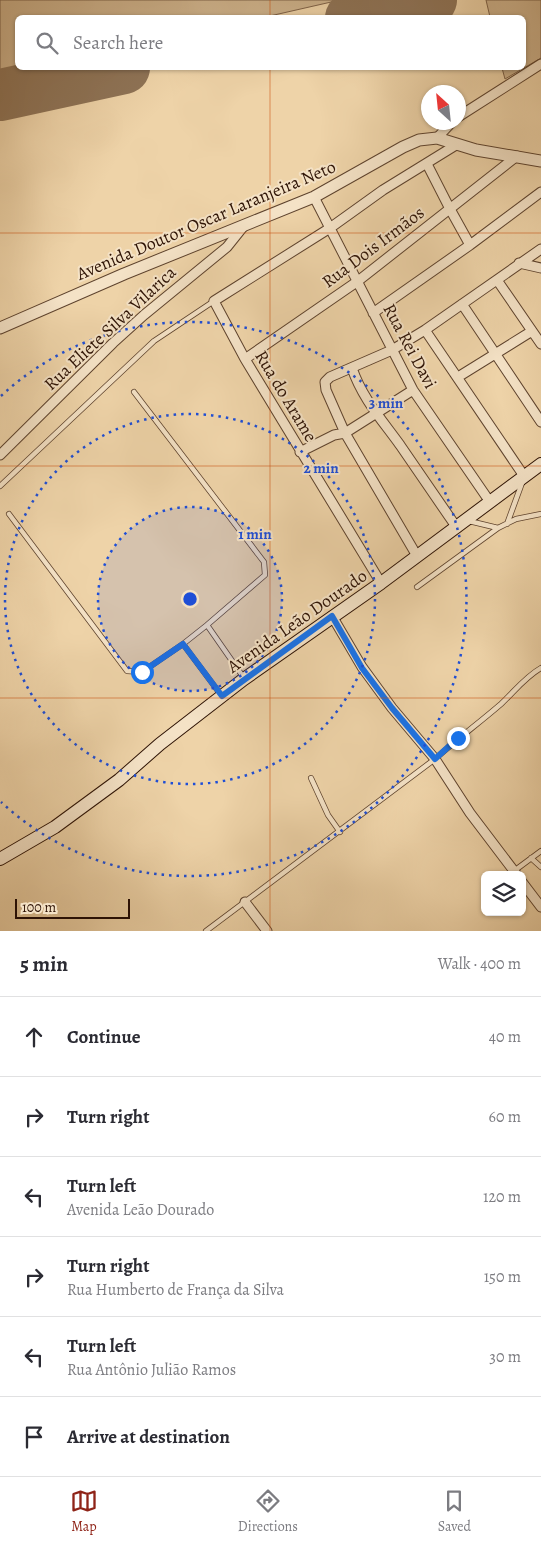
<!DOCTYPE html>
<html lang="en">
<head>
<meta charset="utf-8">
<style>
  body { margin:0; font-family:Alegreya,serif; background:#f2f2f3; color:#2b2b33 }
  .controls { position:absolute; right:15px; bottom:15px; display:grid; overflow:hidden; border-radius:8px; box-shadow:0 1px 4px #0004 }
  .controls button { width:45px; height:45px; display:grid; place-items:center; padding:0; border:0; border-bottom:1px solid #e1e1e2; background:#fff; color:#2b2b33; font:25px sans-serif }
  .compass { position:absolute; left:421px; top:85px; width:45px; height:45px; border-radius:50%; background:#fff; box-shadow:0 1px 4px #0004; rotate:333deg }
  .scale { position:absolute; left:15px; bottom:12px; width:115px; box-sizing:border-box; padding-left:5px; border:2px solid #2e1305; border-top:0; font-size:14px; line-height:18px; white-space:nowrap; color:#2e1305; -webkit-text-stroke:4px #f4e2c6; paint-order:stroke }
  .stop { position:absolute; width:15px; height:15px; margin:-11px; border:4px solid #1a73e8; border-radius:50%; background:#fff }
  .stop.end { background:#1a73e8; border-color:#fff; box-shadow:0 1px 5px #0008 }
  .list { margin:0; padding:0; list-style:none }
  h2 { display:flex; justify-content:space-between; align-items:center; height:65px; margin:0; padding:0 20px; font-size:21px }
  h2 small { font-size:16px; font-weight:400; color:#7c7c81 }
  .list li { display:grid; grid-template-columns:32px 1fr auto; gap:15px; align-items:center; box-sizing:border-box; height:80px; padding:0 20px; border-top:1px solid #e1e1e2 }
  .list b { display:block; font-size:19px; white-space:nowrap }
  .list p { margin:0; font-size:16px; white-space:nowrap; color:#7c7c81 }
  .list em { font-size:16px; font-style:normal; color:#7c7c81 }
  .icon { flex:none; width:28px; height:28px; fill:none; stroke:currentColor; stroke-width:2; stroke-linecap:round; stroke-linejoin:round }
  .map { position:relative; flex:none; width:541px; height:931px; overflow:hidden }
  .search { position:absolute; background:#fff; box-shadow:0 1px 4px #0004; left:15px; right:15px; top:15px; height:55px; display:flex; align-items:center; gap:12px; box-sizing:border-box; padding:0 18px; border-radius:8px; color:#7c7c81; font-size:19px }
  .sheet { height:545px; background:#fff }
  nav { display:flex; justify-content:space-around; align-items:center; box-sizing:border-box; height:70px; border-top:1px solid #e1e1e2; background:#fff; font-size:14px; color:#7c7c81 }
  nav a { display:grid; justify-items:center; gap:2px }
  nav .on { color:#8f2418 }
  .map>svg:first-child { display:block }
  .grass { fill:#cdb28c; stroke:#7e6248 }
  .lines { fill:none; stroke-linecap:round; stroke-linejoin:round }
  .runway { stroke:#8e7356; stroke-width:52 }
  .service-casing { stroke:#5e432e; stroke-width:6 }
  .minor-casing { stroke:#5e432e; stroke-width:11 }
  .tertiary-casing { stroke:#5e432e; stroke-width:13 }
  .secondary-casing { stroke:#2e1305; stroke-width:14 }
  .service { stroke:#f4e2c6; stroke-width:4.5 }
  .minor { stroke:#f4e2c6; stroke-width:9 }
  .tertiary { stroke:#f4e2c6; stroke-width:11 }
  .secondary { stroke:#f4e2c6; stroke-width:12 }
  .route { stroke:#1a73e8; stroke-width:6 }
  .grid { fill:none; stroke:#cc4e0b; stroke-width:1; stroke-opacity:0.55 }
  .ring { fill:none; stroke:#1d4ed8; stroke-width:2.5; stroke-dasharray:2.5 5 }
  .labels { text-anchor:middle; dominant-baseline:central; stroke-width:4; stroke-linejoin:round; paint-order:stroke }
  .street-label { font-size:18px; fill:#2e1305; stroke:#f4e2c6 }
  .centre { fill:#1d4ed8; stroke:#f4e2c6; stroke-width:2.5 }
  .ring-label { font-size:15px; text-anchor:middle; font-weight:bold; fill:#1d4ed8; stroke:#f4e2c6; stroke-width:4; stroke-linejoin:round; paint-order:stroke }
</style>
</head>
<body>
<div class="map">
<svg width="541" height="931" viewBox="0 0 541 931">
  <rect width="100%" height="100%" fill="#eed3a8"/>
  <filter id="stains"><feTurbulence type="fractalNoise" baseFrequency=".004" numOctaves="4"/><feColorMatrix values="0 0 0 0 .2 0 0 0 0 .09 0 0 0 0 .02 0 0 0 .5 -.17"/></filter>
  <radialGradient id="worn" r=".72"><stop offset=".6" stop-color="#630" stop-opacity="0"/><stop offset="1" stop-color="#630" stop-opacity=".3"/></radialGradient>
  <!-- grass -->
  <path class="grass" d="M0 0H340L261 18H18V68H34L0 75Z
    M486 0H541V58L505 79 502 68H524V18L490 17Z"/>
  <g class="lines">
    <!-- runway -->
    <path class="runway" d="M351 18 431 0
      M0 95 124 68"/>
    <defs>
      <path id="service" d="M134 392 264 562 265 575 207 625 244 678
        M0 486 154 341 214 301
        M9 514 127 671 142 672 183 644 221 695
        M469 521 498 528 516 519 541 514
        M507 524 522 483
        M417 587 498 528
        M183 644 207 625
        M311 778 328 815 340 832
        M531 858 541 867
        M514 871 541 851
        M206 931 435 759C456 740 479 723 501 704 514 692 525 677 541 668"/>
      <path id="minor" d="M458 117 541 64
        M437 138 452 122
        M427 164 450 209 470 245
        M314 197 413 390 490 502
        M519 263 541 268
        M497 280 541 344
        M462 304 541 422
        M373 313 470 245 541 192
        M425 330 524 476
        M245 359 358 281 517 156
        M352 368C362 398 382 420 400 445 419 473 438 500 457 528
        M458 377 532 331
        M300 452 334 435 345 433 413 390
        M0 455 113 343 144 315 227 247 243 227
        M417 556 345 433 326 390 325 382 330 377 392 350 425 330 541 249
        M381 583 245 359 214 301 330 228 383 190 456 145
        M332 616 362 667 392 708 435 759 470 813 517 875
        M522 882 541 907
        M245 902 267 931"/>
      <path id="tertiary" d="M0 328 124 274 314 197 403 147 419 140 437 138 476 150 541 161"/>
      <path id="secondary" d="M0 859 55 827 119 780 160 744 244 679 381 583 541 464"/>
    </defs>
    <!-- service casing -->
    <use href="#service" class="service-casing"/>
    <!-- minor casing -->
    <use href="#minor" class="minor-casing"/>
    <!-- tertiary casing -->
    <use href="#tertiary" class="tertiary-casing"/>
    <!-- secondary casing -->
    <use href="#secondary" class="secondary-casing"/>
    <!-- service -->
    <use href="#service" class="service"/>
    <!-- minor -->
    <use href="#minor" class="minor"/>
    <!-- tertiary -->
    <use href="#tertiary" class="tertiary"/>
    <!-- secondary -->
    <use href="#secondary" class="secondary"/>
  </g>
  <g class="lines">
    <!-- route -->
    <path class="route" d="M142 672 183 644 222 696 332 616 362 668 392 708 435 759 458 738"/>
  </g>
  <!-- grid -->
  <path class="grid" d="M270 0V18M270 68V931M0 233H541M0 466H541M0 698H541"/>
  <!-- distance rings -->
  <circle cx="190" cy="599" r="92" fill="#1d4ed8" fill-opacity=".12"/>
  <g class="ring">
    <circle cx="190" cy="599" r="92"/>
    <circle cx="190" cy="599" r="185"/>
    <path d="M1 396A277 277 0 1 1 1 802"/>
  </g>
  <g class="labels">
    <!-- street labels -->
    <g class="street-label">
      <text transform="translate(206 220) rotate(-23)">Avenida Doutor Oscar Laranjeira Neto</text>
      <text transform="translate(373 247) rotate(-37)">Rua Dois Irmãos</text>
      <text transform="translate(110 328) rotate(-43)">Rua Eliete Silva Vilarica</text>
      <text transform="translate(410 346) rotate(62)">Rua Rei Davi</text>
      <text transform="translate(286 396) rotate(59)">Rua do Arame</text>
      <text transform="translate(297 621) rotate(-35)">Avenida Leão Dourado</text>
    </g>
  </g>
  <circle cx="190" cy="599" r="8" class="centre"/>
  <g class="ring-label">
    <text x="386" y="408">3 min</text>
    <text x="321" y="473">2 min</text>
    <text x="255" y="539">1 min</text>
  </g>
  <rect width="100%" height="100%" filter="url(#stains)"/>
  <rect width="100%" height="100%" fill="url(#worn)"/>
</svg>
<div class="controls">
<button><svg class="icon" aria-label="layers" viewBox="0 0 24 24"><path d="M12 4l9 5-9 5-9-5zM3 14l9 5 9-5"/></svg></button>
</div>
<svg class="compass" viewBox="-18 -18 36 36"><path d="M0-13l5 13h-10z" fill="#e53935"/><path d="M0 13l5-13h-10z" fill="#7c7c81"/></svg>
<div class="scale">100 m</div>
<div class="stop" style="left:142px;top:672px"></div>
<div class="stop end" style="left:458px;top:738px"></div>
<div class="search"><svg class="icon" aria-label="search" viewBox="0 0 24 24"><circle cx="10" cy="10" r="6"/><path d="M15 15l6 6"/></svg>Search here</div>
</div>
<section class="sheet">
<h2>5 min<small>Walk · 400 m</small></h2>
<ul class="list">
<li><svg class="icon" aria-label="ahead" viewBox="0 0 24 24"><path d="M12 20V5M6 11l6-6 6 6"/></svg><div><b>Continue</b></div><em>40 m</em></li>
<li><svg class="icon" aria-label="right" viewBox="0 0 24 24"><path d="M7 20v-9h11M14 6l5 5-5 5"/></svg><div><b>Turn right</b></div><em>60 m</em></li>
<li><svg class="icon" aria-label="left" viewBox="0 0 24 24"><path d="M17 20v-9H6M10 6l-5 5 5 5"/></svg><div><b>Turn left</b><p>Avenida Leão Dourado</p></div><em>120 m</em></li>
<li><svg class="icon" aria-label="right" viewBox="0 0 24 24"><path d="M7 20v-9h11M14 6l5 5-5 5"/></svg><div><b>Turn right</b><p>Rua Humberto de França da Silva</p></div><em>150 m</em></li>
<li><svg class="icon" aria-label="left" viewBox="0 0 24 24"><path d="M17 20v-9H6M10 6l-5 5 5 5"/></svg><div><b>Turn left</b><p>Rua Antônio Julião Ramos</p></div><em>30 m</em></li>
<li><svg class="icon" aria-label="arrive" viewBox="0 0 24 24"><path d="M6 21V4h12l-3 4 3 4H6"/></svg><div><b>Arrive at destination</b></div></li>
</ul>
</section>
<nav>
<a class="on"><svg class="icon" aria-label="map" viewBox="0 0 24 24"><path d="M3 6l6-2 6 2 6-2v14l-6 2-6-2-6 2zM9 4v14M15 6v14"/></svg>Map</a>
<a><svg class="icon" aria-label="directions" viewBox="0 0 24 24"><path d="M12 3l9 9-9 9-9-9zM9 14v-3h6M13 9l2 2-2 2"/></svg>Directions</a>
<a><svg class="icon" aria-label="saved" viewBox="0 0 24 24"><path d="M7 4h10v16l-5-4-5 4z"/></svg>Saved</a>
</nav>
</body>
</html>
